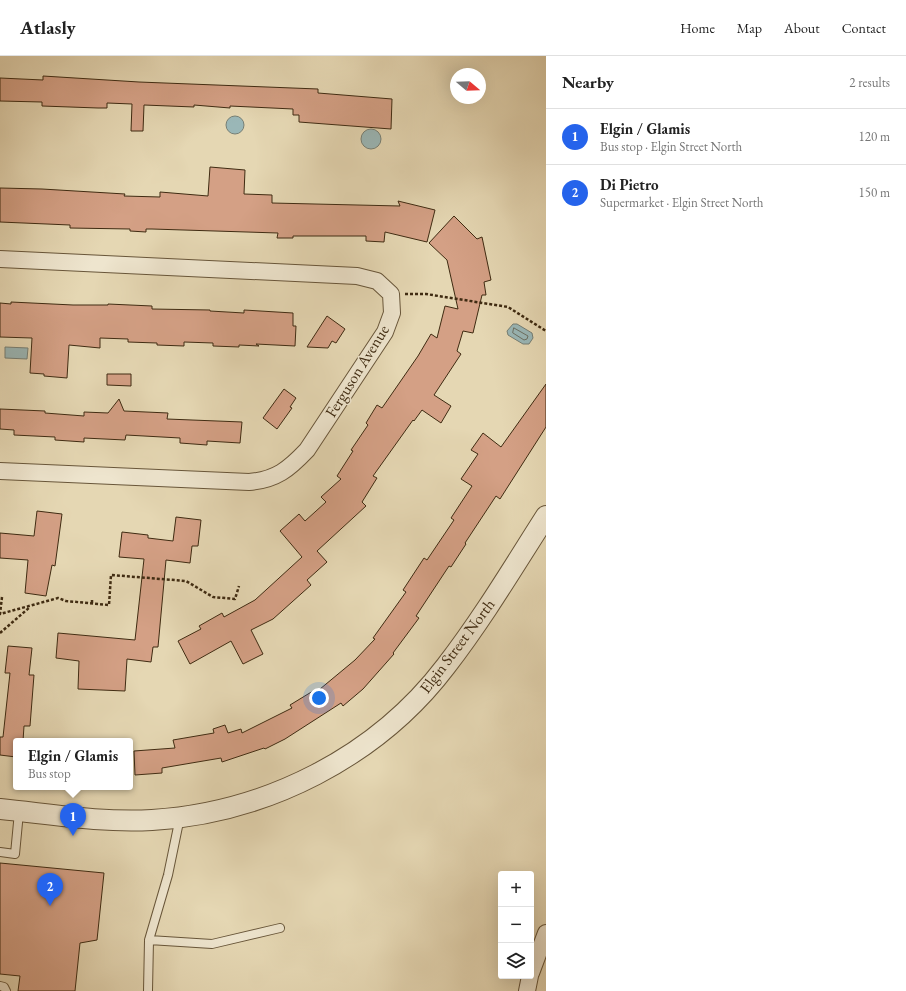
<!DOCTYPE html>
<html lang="en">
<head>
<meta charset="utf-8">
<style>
  body { margin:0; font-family:"EB Garamond",serif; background:#f2f2f2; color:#222 }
  .controls { position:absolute; right:12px; bottom:12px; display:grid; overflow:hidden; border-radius:4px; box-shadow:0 4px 16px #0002 }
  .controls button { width:36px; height:36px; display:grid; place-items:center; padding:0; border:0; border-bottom:1px solid #e0e0e0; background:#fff; color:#222; font:20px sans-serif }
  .compass { position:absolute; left:450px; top:12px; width:36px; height:36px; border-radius:50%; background:#fff; box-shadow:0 4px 16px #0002; rotate:109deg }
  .you { position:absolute; left:319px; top:642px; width:14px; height:14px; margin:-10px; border:3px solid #fff; border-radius:50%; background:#1a73e8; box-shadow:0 0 0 6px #1a73e833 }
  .badge { display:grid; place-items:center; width:26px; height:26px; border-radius:50%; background:#2563eb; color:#fff; font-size:13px; font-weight:700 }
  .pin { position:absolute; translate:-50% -33px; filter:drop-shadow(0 1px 2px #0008) }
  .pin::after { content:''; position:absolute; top:21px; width:14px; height:12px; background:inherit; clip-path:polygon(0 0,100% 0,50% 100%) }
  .popup { position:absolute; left:13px; top:682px; width:120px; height:52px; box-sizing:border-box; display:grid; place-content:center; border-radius:4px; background:#fff; filter:drop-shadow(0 1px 3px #0005); font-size:13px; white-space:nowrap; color:#767676 }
  .popup b { font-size:15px; color:#222 }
  .popup::after { content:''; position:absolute; left:50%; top:100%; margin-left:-8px; border:8px solid transparent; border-top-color:#fff }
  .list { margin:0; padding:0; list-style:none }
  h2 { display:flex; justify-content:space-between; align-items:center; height:52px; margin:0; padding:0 16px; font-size:17px }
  h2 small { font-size:13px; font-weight:400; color:#767676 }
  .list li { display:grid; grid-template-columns:26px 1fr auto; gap:12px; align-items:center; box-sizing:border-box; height:56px; padding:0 16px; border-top:1px solid #e0e0e0 }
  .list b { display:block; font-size:15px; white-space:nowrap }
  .list p { margin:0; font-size:13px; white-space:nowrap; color:#767676 }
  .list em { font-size:13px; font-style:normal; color:#767676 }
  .icon { flex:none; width:22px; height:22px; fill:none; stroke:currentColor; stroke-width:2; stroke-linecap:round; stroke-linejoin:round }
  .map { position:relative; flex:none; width:546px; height:935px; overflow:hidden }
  header { display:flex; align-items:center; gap:24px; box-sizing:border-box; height:56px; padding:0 20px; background:#fff; border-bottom:1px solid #e0e0e0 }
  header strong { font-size:19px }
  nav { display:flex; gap:22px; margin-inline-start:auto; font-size:14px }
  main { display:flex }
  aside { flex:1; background:#fff }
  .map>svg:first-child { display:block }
  .water { fill:#9ab7b7; stroke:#767f75 }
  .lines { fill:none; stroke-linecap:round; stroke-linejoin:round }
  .shore { stroke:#6c7164; stroke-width:1 }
  .building { fill:#d4a085; stroke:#3f2b12 }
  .service-casing { stroke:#68563a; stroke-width:10 }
  .minor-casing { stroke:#68563a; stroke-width:18 }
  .tertiary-casing { stroke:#68563a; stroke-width:22 }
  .path { stroke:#3f2b12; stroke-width:2.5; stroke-dasharray:3 2; stroke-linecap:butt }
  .service { stroke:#eee5ce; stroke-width:8 }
  .minor { stroke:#eee5ce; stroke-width:16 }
  .tertiary { stroke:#eee5ce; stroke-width:20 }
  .labels { text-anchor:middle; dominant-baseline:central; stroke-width:3; stroke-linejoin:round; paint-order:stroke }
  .street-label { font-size:16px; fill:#3f2b12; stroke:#eee5ce }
</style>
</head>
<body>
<header>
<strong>Atlasly</strong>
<nav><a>Home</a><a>Map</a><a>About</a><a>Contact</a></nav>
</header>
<main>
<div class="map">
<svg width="546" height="935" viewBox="0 0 546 935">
  <rect width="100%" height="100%" fill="#e5d7b3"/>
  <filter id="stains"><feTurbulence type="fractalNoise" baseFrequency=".005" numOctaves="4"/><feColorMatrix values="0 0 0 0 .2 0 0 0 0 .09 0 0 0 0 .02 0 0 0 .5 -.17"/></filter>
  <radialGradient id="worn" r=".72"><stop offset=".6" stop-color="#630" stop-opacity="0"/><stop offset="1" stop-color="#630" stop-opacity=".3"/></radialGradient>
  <!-- water -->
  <path class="water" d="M226 69a9 9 0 1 1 18 0a9 9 0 1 1-18 0Z
    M361 83a10 10 0 1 1 20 0a10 10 0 1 1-20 0Z
    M513 268H517L532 277 533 282 529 288H523L508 279 507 275Z
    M5 291 28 292 27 303 5 302Z"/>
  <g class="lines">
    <!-- shore -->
    <path class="shore" d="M514 272 528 280 527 283 524 284 513 277Z"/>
  </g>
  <!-- building -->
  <path class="building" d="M43 20 139 26 318 33V37L392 43 391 73 299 66V59H293V53L230 50V52L194 49V51L144 49 143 75H131L132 48 107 47V52H98L42 50V46L0 45V22L43 24Z
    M210 111 245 114 244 138 272 139V147L400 150 398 145 435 154 427 186 385 176 384 186 366 185V180H293V182H277L278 177 152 173H146V176L130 175V173L70 172V169L0 166V132L42 133 125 138 124 140 160 141V136L208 140Z
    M454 160 477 183 482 181 491 224 484 226 486 239H482L473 277 463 275 457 295 461 298 434 339 451 350 441 367 422 354 414 365 413 364 373 420 377 422 362 446 366 450 317 495 327 506 307 524 311 529 273 563 251 574 263 598 243 608 231 585 190 608 178 585 201 573 199 570 222 557 224 561 255 544 302 501 280 475 299 458 305 465 326 446 321 441 341 423 337 420 353 395 351 394 368 369 366 367 377 349 382 352 418 300 431 278 437 282 445 250 458 253 447 204 429 187Z
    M11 246 73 249H108V248L152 250V253L210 254V255L244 257V254L293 257V270H296L295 290 256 288 259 290 239 289V291L213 290V287L184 286V290L157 289V287L128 286V283L100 282V292L69 289 67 322 44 320V318L30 317 32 282 0 281V247L11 248Z
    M327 260 345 273 336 287 332 285 328 292 307 291Z
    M107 318H131V330L107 329Z
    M546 328V371L500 443 496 440 465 487 466 488 451 511 449 510 416 560 419 562 393 597 394 598 363 633 343 650 341 647 285 683 265 693 264 692 222 706 221 702 162 712V717L135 719 134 695 175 692 173 684 214 677 213 673 225 669 228 677 241 673 242 677 292 652 290 649 313 635 314 638 355 604 375 583 373 582 406 536 403 534 424 502 427 504 454 464 451 462 472 430 461 423 478 398 471 394 483 377 501 391Z
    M284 333 296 342 290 351 292 352 277 373 263 362Z
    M119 343 124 355 168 357 167 363 242 366 240 387 207 385V389L180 387V382L126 379 125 384 84 382V386L55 384V381L14 379V374L0 373V353L45 355V357L84 360V356L108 357Z
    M37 455 62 458 55 510 52 509 46 540 25 537 28 504 0 502V477L34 480Z
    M176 461 201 464 198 490H192L190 507 166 504 158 591H153L151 606 127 603 125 635 78 633 79 605 56 602 58 577 135 584 144 503 119 501 122 476 148 479V482L173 485Z
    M8 590 32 592 29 619H34L30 670H24L23 685H16V701L0 699V681H3L10 617H5Z
    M0 807 104 817 97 884 80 887 75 935H18L20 920 0 918Z"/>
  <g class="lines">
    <defs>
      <path id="service" d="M180 761 168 819 149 884 212 888 280 872
        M0 796 15 798 19 756
        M0 930 4 931 6 935
        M148 935 149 884"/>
      <path id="minor" d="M0 203 357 220 377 225 391 238 392 257 385 276 307 394C289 413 276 424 249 426L0 415
        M531 917 546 877
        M527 935 530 920"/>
      <path id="tertiary" d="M0 753C50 758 101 767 152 764 266 757 377 701 446 610 483 562 514 510 546 460"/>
    </defs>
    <!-- service casing -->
    <use href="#service" class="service-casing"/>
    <!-- minor casing -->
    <use href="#minor" class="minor-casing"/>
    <!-- tertiary casing -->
    <use href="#tertiary" class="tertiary-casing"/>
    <!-- path -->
    <path class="path" d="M405 238H426L508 251 546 275
      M2 541 0 558 58 542 66 545 109 549 111 519 186 525 213 541 235 543 239 530
      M92 547V542
      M0 577 30 551"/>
    <!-- service -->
    <use href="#service" class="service"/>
    <!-- minor -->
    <use href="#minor" class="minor"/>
    <!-- tertiary -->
    <use href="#tertiary" class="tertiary"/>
  </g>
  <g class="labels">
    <!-- street labels -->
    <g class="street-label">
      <text transform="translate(357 315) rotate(-58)">Ferguson Avenue</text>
      <text transform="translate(457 590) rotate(-53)">Elgin Street North</text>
    </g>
  </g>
  <rect width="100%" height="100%" filter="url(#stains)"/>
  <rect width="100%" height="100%" fill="url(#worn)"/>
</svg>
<div class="controls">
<button>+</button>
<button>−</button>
<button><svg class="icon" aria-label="layers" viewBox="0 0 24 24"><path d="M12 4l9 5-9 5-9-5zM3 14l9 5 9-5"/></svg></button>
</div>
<svg class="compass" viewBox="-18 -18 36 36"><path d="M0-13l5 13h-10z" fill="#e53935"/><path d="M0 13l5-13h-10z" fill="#767676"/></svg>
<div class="you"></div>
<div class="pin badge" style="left:73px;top:780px">1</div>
<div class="popup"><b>Elgin / Glamis</b>Bus stop</div>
<div class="pin badge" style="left:50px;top:850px">2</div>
</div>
<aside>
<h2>Nearby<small>2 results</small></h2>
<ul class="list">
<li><span class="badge">1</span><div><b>Elgin / Glamis</b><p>Bus stop · Elgin Street North</p></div><em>120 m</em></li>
<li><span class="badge">2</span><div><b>Di Pietro</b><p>Supermarket · Elgin Street North</p></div><em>150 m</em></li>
</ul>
</aside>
</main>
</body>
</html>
